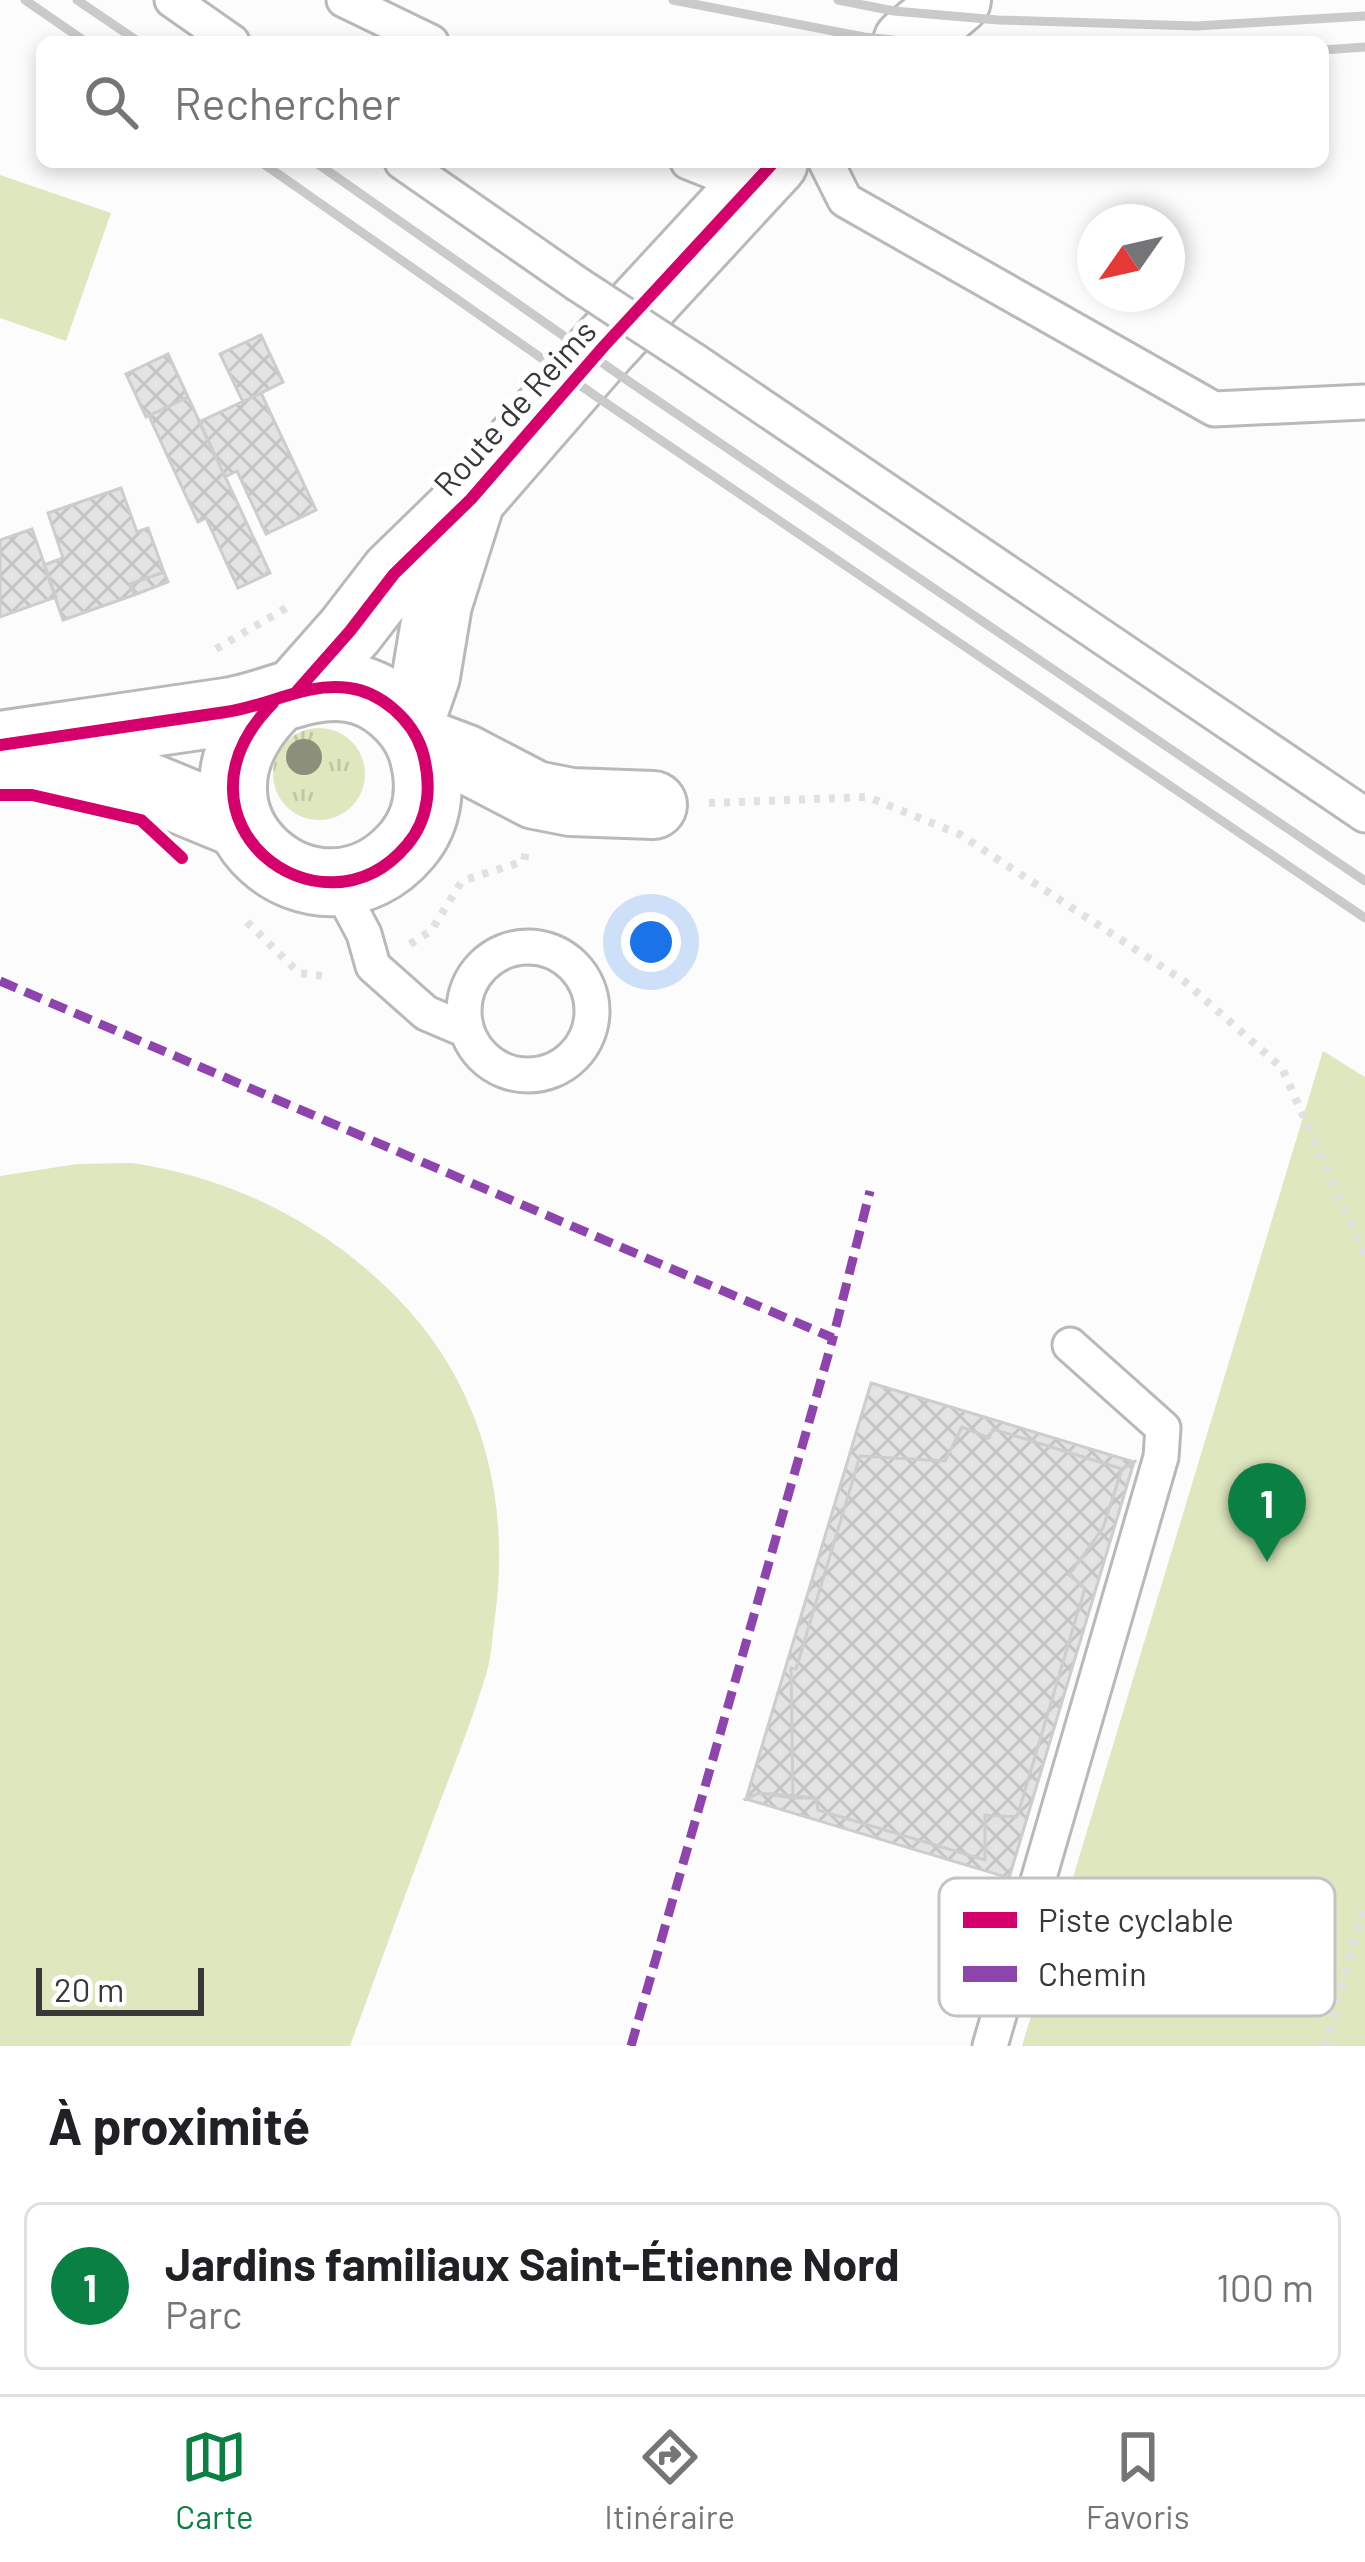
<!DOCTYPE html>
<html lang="fr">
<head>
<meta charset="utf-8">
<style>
  body { margin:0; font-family:Barlow,sans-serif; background:#f6f6f6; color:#202124 }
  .compass { position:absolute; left:1077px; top:204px; width:108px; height:108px; border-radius:50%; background:#fff; box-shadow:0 6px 18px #0003; rotate:236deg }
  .scale { position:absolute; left:36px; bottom:30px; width:168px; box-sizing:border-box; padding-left:12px; border:6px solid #383839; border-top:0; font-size:33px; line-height:42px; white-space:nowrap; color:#383839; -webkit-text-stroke:9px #fff; paint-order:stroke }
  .you { position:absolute; left:651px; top:942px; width:42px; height:42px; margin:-30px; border:9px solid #fff; border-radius:50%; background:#1a73e8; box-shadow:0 0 0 18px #1a73e833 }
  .badge { display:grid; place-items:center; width:78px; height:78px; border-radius:50%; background:#0b8043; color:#fff; font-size:39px; font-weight:700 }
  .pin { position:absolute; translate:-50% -99px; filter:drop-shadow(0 3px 6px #0008) }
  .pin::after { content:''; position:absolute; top:63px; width:42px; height:36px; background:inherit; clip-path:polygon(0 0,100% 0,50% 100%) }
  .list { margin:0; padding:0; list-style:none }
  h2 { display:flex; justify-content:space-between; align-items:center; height:156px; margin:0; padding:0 48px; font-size:51px }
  h2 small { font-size:39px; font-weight:400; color:#757577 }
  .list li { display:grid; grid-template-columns:78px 1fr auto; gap:36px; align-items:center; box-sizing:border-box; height:168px; margin:0 24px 24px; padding:0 24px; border:3px solid #e0e0e0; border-radius:18px }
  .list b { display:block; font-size:45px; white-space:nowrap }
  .list p { margin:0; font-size:39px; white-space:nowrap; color:#757577 }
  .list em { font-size:39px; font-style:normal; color:#757577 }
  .icon { flex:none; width:66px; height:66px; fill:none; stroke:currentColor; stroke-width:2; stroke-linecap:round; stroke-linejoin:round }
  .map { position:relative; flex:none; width:1365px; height:2046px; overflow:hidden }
  .search { position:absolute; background:#fff; box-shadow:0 6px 18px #0003; left:36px; right:36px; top:36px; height:132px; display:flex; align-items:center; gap:30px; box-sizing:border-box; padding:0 42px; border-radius:18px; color:#757577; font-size:45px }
  .sheet { height:348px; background:#fff }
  nav { display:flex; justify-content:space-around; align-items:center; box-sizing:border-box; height:168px; border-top:3px solid #e0e0e0; background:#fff; font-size:33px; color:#757577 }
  nav a { display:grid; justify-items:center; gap:6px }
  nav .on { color:#0b8043 }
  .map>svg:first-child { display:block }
  .grass { fill:url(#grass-tufts) }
  .garden { fill:#dee7be }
  .building { fill:url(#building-cross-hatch); stroke:#cecdce; stroke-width:3 }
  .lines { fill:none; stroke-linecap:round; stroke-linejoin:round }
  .service-casing { stroke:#b9b9ba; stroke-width:39 }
  .minor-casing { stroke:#b9b9ba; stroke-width:72 }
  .path { stroke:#e1e1e2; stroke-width:8; stroke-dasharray:6 9; stroke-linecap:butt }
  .service { stroke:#fff; stroke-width:33 }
  .minor { stroke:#fff; stroke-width:66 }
  .rail { stroke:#cacacb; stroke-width:9 }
  .service-bridge-casing { stroke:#b9b9ba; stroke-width:39; stroke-linecap:butt }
  .service-bridge { stroke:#fff; stroke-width:33 }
  .quiet { stroke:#8e44ad; stroke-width:9; stroke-dasharray:18 9; stroke-linecap:butt }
  .cycleway-casing { stroke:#fff; stroke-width:20 }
  .cycleway { stroke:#d6006c; stroke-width:12 }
  .tree { fill:#8c8f79 }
  .labels { text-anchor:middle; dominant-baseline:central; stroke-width:12; stroke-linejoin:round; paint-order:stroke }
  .street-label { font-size:33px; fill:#383839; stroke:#fff }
  .key { fill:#fff; stroke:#c3c3c4; stroke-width:3 }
  .key-label { font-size:33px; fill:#383839 }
</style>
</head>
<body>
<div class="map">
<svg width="1365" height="2046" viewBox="0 0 1365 2046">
  <defs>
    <pattern id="grass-tufts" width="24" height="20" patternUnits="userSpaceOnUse" patternTransform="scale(3)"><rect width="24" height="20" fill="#dee7be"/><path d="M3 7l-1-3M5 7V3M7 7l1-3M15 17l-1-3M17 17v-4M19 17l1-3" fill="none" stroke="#bfc7a4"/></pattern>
    <pattern id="building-cross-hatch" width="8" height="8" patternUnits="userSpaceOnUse" patternTransform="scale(3)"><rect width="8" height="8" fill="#e3e3e3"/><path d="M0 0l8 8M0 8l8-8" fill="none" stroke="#c4c4c4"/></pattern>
  </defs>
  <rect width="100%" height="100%" fill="#fcfcfd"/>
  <!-- grass -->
  <path class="grass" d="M273 774a46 46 0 1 1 92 0a46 46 0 1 1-92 0Z"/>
  <!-- garden -->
  <path class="garden" d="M0 175 111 213 66 341 0 318Z
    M1323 1051 1365 1077V2046H1022Z
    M132 1163C229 1178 311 1217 383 1284 480 1374 513 1495 494 1624 492 1641 491 1661 485 1678 470 1727 450 1775 432 1823 404 1898 377 1972 350 2046H0V1176L77 1164Z"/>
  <!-- building -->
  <path class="building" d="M261 335 283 382 243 402 220 354Z
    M168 354 188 397 146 417 126 374Z
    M261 393 316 510 266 534 237 471 225 477 199 422Z
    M188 397 270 573 238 588 206 518 198 522 149 416Z
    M121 488 137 532 148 528 164 572 130 584 134 595 63 620 44 565 63 558 48 513Z
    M32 529 56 597 0 617V540Z
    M164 572 168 582 134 595 130 584Z
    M871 1383 1134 1462 1122 1469 993 1429 989 1438 962 1427 945 1461 860 1456 796 1669 791 1668 793 1798 759 1793 746 1799Z
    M962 1427 989 1438 993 1429 1122 1469 1103 1528 1069 1575 1085 1588 1017 1817 985 1815V1860L818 1810 816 1798H793L791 1668 796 1669 860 1456 945 1461Z
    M1134 1462 1009 1878 746 1799 759 1793 816 1798 818 1810 985 1860V1815L1017 1817 1085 1588 1069 1575 1103 1528 1122 1469Z"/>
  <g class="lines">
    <defs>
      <path id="service" d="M172 0 232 42
        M344 0 431 42
        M402 162 576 283
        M688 162 748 186
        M826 162 845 200 1214 409 1365 402
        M692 359 1365 815
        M337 883 364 934 373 966 426 1013 466 1030
        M464 1011a64 64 0 1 1 128 0a64 64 0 1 1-128 0Z
        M990 2046 1161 1457 1163 1428 1070 1345"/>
      <path id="minor" d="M907 42 957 0
        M297 691 350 631 394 574 471 499 604 346 774 162
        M409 725 426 676 438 604 470 503
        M419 741 464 758 535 795 571 802 653 805
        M0 745C75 734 151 723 226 712 269 706 305 682 349 688 381 692 412 720 422 750 432 783 430 818 407 845 321 947 157 820 273 703
        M20 761 120 775 239 824"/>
    </defs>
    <!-- service casing -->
    <use href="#service" class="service-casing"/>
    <!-- minor casing -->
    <use href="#minor" class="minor-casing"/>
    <!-- path -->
    <path class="path" d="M216 649 286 608
      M709 803 868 797 959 834 1184 981 1282 1068 1365 1255
      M247 922 299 973 331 977
      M410 944 431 931 462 881 524 861 526 851
      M1325 2046 1365 1903"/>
    <!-- service -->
    <use href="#service" class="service"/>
    <!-- minor -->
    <use href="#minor" class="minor"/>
    <!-- rail -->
    <path class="rail" d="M25 0 86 42
      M77 0 139 42
      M673 0 864 37 911 42
      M838 0 894 11 998 20 1196 26 1365 16
      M1323 50 1365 47
      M261 162 597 397 1365 918
      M315 162 621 376 1365 881"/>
    <defs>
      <path id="service-bridge" d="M576 283 692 359"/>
    </defs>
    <!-- service-bridge casing -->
    <use href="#service-bridge" class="service-bridge-casing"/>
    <!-- service-bridge -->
    <use href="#service-bridge" class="service-bridge"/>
    <!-- quiet -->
    <path class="quiet" d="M0 981 833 1338 870 1191
      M631 2046 833 1338"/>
    <defs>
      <path id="cycleway" d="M297 691 350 631 394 574 471 499 604 346 774 162
        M0 745C75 734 151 723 226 712 269 706 305 682 349 688 381 692 412 720 422 750 432 783 430 818 407 845 321 947 157 820 273 703
        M0 795H32L141 820 182 858"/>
    </defs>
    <!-- cycleway casing -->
    <use href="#cycleway" class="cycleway-casing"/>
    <!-- cycleway -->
    <use href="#cycleway" class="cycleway"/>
  </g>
  <!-- trees -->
  <circle class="tree" cx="304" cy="757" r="18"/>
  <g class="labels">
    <!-- street labels -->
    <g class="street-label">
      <text transform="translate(514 407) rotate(-48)">Route de Reims</text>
    </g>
  </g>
  <!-- legend -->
  <rect x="939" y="1878" width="396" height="138" rx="18" class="key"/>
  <rect x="963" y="1912" width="54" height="16" fill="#d6006c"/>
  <rect x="963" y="1966" width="54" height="16" fill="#8e44ad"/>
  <g class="key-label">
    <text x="1038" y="1932">Piste cyclable</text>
    <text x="1038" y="1986">Chemin</text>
  </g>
</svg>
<svg class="compass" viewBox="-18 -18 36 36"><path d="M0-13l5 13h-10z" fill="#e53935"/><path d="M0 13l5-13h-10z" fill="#757577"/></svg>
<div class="scale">20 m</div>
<div class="you"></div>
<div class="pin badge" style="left:1267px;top:1562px">1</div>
<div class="search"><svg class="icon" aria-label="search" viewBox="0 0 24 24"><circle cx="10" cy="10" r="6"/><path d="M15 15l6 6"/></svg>Rechercher</div>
</div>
<section class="sheet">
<h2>À proximité<small></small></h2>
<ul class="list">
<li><span class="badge">1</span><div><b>Jardins familiaux Saint-Étienne Nord</b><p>Parc</p></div><em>100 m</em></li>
</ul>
</section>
<nav>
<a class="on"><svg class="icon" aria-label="map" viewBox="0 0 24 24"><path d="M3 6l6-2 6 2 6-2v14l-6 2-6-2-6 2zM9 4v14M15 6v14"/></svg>Carte</a>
<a><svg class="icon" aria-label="directions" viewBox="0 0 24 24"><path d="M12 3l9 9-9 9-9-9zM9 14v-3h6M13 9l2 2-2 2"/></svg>Itinéraire</a>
<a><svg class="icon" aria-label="saved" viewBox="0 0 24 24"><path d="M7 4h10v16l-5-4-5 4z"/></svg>Favoris</a>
</nav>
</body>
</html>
